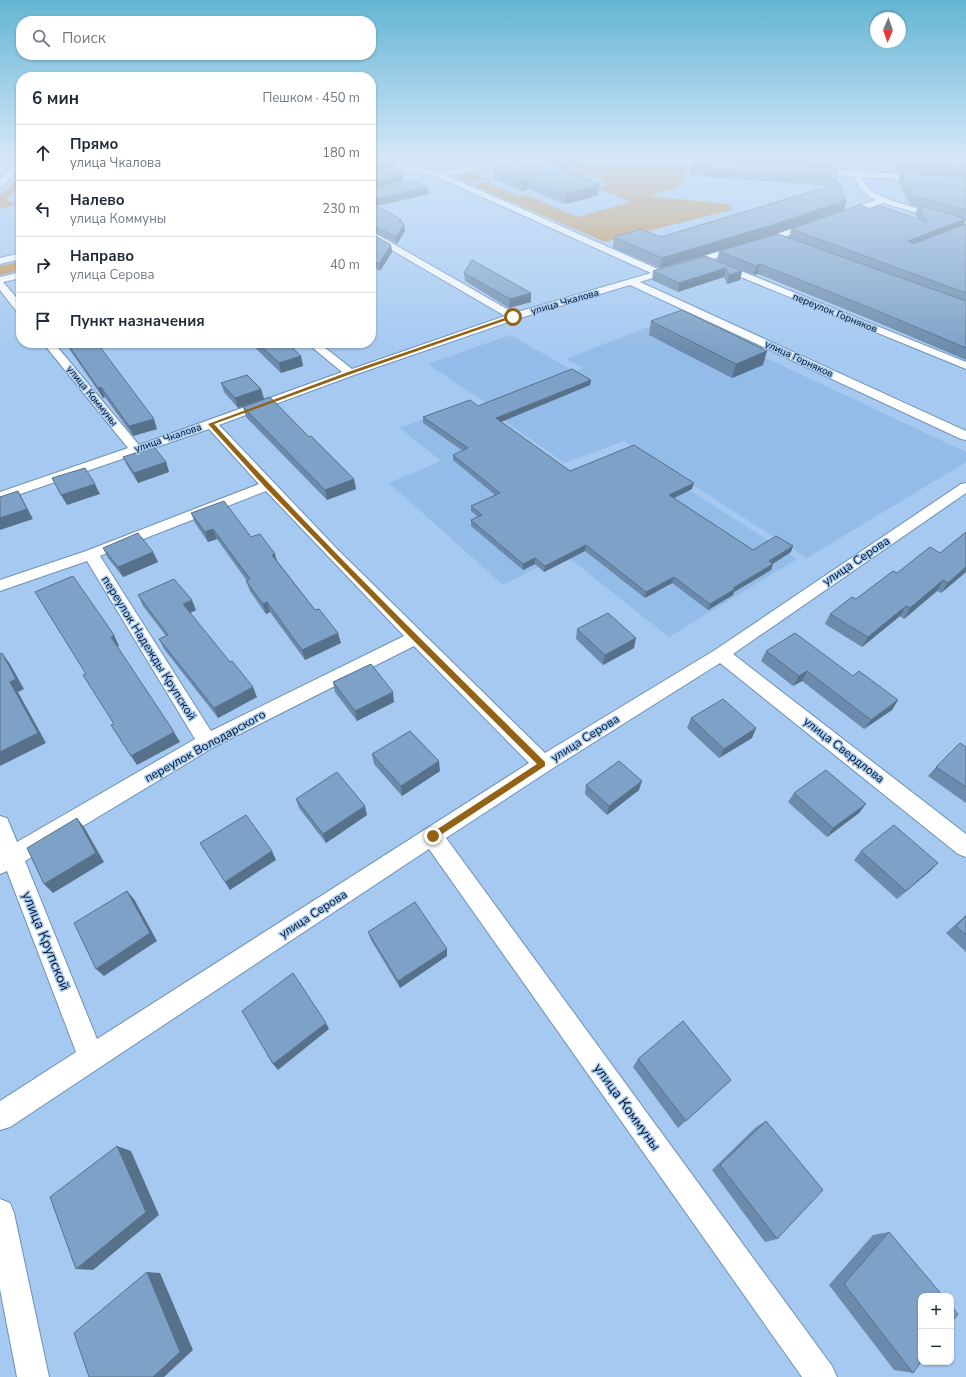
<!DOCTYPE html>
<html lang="ru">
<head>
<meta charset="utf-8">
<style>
  body { margin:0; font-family:"Nunito Sans",sans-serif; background:#f6f6f7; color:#1f2937 }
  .controls { position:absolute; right:12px; bottom:12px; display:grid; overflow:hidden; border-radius:8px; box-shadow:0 1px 3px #0004 }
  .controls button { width:36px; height:36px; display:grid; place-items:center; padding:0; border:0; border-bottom:1px solid #e0e1e3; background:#fff; color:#1f2937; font:20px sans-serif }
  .compass { position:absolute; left:870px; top:12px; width:36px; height:36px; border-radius:50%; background:#fff; box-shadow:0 1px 3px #0004; rotate:182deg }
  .stop { position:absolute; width:12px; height:12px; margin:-9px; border:3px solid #946215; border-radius:50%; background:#fff }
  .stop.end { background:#946215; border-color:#fff; box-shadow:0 1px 4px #0008 }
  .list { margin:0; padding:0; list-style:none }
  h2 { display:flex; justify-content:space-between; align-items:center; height:52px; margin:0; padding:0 16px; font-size:17px }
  h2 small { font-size:13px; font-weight:400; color:#747a83 }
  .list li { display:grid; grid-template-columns:26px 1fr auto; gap:12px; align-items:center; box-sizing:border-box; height:56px; padding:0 16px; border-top:1px solid #e0e1e3 }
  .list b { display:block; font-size:15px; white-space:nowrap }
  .list p { margin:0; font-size:13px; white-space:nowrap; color:#747a83 }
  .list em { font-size:13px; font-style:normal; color:#747a83 }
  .icon { flex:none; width:22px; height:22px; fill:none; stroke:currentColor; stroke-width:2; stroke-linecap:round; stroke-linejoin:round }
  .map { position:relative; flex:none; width:966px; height:1377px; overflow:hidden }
  .search { position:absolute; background:#fff; box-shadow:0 1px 3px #0004; left:16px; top:16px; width:360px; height:44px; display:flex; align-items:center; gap:10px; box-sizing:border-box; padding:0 14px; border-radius:16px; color:#747a83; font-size:15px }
  .panel { position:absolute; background:#fff; box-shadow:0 1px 3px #0004; left:16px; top:72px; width:360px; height:276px; border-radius:16px }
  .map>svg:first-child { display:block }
  .built { fill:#94bce8 }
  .green { fill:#c28f4e }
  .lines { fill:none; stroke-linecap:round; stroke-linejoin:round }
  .service-casing { stroke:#6e90b5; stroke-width:2 }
  .minor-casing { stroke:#6e90b5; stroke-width:2 }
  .tertiary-casing { stroke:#6e90b5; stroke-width:2 }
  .secondary-casing { stroke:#6e90b5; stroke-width:2 }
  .service { fill:#fff; fill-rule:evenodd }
  .minor { fill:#fff; fill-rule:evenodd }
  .tertiary { fill:#fff; fill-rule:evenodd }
  .secondary { fill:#fff; fill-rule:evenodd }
  .wall { fill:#6c8aab }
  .shaded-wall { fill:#58718b }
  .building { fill:#7ea1c7; stroke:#58718b }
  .route { fill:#946215 }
  .labels { text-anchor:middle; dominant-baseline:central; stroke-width:3; stroke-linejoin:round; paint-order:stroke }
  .far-street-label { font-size:10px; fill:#061320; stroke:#a5c9f1 }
  .street-label { font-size:12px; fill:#061320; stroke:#a5c9f1 }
  .near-street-label { font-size:14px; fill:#061320; stroke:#a5c9f1 }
</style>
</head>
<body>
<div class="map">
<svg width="966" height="1377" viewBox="0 0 966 1377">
  <rect width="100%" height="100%" fill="#a5c9f1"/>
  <!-- built -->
  <path class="built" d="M676 316 966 452V462L807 558 624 441 565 463 485 408 583 368 566 359Z
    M510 335 574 371 489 405 428 364Z
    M469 402 571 473 625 449 797 559 669 637 564 554 503 585 389 483 441 461 400 428Z"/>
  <!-- green -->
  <path class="green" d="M553 159 686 168C686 192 667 188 650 196L727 204 734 209 605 242 472 185 485 182 519 196 527 195 577 217 631 202 599 189 606 184C600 171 583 177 572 176 564 175 555 170 548 167Z
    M488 170 491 171 477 174 482 177 483 180 469 182 456 176Z
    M21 176V183L7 200 15 203 11 206 0 209V195Z
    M21 261V270L0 275V266Z"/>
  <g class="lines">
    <defs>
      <path id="service" d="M431 158H439L404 167 402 166Z"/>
      <path id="minor" d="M383 158H393L407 164 441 173 504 158H518L448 176 660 270 809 223H815L816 225 815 227 640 282 966 431V440L961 439 630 285 517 319 354 375 219 425 338 550 545 753 715 650 961 484 966 483V493L733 654 966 834V857L958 854 720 663 550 770 446 838 832 1366 837 1377H802L429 849 10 1127 0 1130V1101L76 1052 7 871 0 874V816L7 818 17 842 195 739 87 561 0 591V580L86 551 259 484 209 429 0 501V492L128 448 43 343H54L139 445 342 372 307 343H319L352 369 505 316 371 238V231L514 313 651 273 440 178 401 168ZM266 491 404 636 211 731 100 556ZM414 646 529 763 97 1039 25 861 214 747Z
        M848 158H855C858 167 861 179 867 187 875 200 948 216 966 221V227L883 203 843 217H837V213L876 200C856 191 855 177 848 158Z
        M21 253V259L0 264V258Z
        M719 262 966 362V369L716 267 714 265Z
        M21 272V278L3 282 21 303V313L17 312 0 290V277Z
        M0 1199 10 1203 14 1213 49 1377H17L0 1289Z"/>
      <path id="tertiary" d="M608 158H658L721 162 725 165 721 168 612 161Z
        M808 168 966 178V184L805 173 804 171Z"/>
      <path id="secondary" d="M21 161V169L3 185 0 186V178L18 162Z"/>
    </defs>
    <!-- service casing -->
    <use href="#service" class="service-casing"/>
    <!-- minor casing -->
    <use href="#minor" class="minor-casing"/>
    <!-- tertiary casing -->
    <use href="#tertiary" class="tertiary-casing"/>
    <!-- secondary casing -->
    <use href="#secondary" class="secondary-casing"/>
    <!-- service -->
    <use href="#service" class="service"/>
    <!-- minor -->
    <use href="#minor" class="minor"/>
    <!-- tertiary -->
    <use href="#tertiary" class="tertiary"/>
    <!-- secondary -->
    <use href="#secondary" class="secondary"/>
  </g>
  <!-- wall -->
  <path class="wall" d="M371 158 396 166 384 169V171L371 174 403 181 374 189 429 194 376 206 404 224 405 231 397 244 371 231Z
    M398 158H424L408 163Z
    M692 158H833L830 167 838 178 836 184 844 210 773 235 660 268 613 248 614 237H661L829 186 704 177V176L690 175Z
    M894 158 966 163V177L894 172 891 166Z
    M501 164 569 172 600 184 598 195 593 196V197L565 204 528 189 521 191 494 179V169L501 167Z
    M901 173 966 177V220L964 225 966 224V360L874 321 758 274 754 275 717 260 719 251 789 237 791 229 871 209 918 219 915 214 918 207 910 205 898 181Z
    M371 233 391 245 392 252 380 271 373 267 371 268Z
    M705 256 742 271 740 280 727 284 724 277 678 292 652 280 653 271Z
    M464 273 531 293V302L509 308 465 281Z
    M651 321 763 365 732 378 649 335Z
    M65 343H97L157 429 133 436 105 397 103 398Z
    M250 343H287L301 356 303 366 281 373Z
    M591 380 590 385 501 422 570 471 692 489 674 498 753 550 791 552 773 564 771 570 734 592 733 595 708 610 672 583 645 598 585 551 544 572 535 564 523 570 471 526V520L478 517 471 511V506L495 495 453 460V455L463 451 423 423V417L478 406Z
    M221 383 261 389 264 399 238 408 224 392Z
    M243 407 309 437 354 479 356 489 327 500 246 417Z
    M123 457 166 462 169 472 138 483 128 467Z
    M191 513 251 537 278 562 341 643 305 660 270 612 266 614 250 591 246 581H247L217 539 208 542 195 523Z
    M966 532V572L941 593 937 591 904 619 900 616 862 647 825 624 830 614 856 599 897 573 940 553Z
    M103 548 153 552 158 562 123 577 108 558Z
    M138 595 196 610 190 613 257 697 218 718 164 649 159 639 166 636 143 606Z
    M577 629 634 648 603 665 576 639Z
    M766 651 853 676 898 700 892 710 864 729 802 681 793 686 761 661Z
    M333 682 394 702 357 721 335 692Z
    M691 718 756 728 752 738 719 758 687 728Z
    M966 747V803L928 776 936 767Z
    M372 754 440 771 402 796 374 764Z
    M586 785 639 790 607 815 585 794Z
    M794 793 859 813 827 837 788 802Z
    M296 799 367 815 326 843 299 808Z
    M861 851 938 863 929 872 897 899 854 860Z
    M966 915V952L946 933Z
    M368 932 447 956 400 988 371 940Z
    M638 1059 731 1080 678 1128 633 1067Z
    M766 1121 777 1239 765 1242 712 1170 756 1127Z
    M889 1232 913 1373 894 1370 829 1285 873 1235Z"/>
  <!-- shaded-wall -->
  <path class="shaded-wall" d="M408 158H424L408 163Z
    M395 160 396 166 384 169V171L371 174V168Z
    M569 168V178L562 170Z
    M403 175V181L371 189V183Z
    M528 178V189L521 191 522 180Z
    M600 184 598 195 593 196V197L565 204 566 193Z
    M428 187 429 194 371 207V200Z
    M847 200 844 210 773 235 660 268 662 258Z
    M966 219 963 228 905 250 908 241Z
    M404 224 405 231 397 244 396 237Z
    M391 245 392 252 380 271 379 264Z
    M371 260H372L373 267 371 268Z
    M760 264 758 274 754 275 756 266Z
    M726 268 724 277 678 292 679 283Z
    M742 271 740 280 727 284 729 275Z
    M531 293V302L509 308 510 299Z
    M767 351 763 365 732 378 736 364Z
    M301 356 303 366 281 373 279 363Z
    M591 380 590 385 496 424V418Z
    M101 387 105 397 103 398 98 388Z
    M261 389 264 399 238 408 235 398Z
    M154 419 157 429 133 436 129 426Z
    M166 462 169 472 138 483 134 473Z
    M354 479 356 489 327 500 325 490Z
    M694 483 692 489 668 501 669 495Z
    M95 484 100 494 67 505 61 495Z
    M18 491 33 519 0 530V518Z
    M213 529 217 539 208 542 205 532Z
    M586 545 585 551 544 572 545 566Z
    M793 546 791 552 767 567 769 561Z
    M153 552 158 562 123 577 118 567Z
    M275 554 278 564 272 555Z
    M535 558V564L523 570V564Z
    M773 564 771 570 734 592 733 595 708 610 710 604 733 588Z
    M966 567V572L941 593 948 583Z
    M674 577 672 583 645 598 646 592Z
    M943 580 937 591 904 619 910 608Z
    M192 600 196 610 188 614 183 604Z
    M267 602 270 612 266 614 263 604Z
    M906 606 900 616 862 647 868 637Z
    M338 633 341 643 305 660 302 650Z
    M114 635 119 646 117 647 111 637Z
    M636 638 634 648 603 665 605 655Z
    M2 653 10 664 24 689 18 692 46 743 0 766V752L10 682Z
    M807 671 802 681 793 686 799 676Z
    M253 687 257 697 218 718 214 708Z
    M393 692 394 702 357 721 355 711Z
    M898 700 892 710 864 729 871 720Z
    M756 728 752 738 719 758 724 749Z
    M174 732 180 742 137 765 131 756Z
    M439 761 440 771 402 796 401 786Z
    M642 781 639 790 607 815 609 806Z
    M866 804 859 813 827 837 833 828Z
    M365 806 367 815 326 843 323 834Z
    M77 818 84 827 104 862 53 893 44 884Z
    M272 851 276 860 230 890 225 882Z
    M938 863 929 872 897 899 906 891Z
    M127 891 134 899 157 941 104 976 96 969Z
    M447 949V956L400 988 398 981Z
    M326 1023 329 1029 278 1070 273 1064Z
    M117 1146 131 1151 159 1215 93 1270 76 1269Z
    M147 1272 160 1273 193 1350 164 1377H153Z"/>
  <!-- building -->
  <path class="building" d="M371 158H393L395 160 382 164 384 165 371 168Z
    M527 158 532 159 537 158H544L569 168 562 170 600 184 593 185 594 186 566 193 528 178 522 180 494 169 505 166 501 164Z
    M894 158 966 163V169L896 164Z
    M693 159 835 168 838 178 706 168V167L692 166Z
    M393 170 403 175 371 183V174Z
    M901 173 966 177V210L914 196Z
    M415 181 428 187 371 200V189Z
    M840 183 844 199 847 200 775 224 662 258 614 237 640 229 661 237Z
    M371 203 402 220 399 221 404 224 396 237 371 224Z
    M860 205 871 209 880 206 927 222 918 205 966 219 908 241 913 244 966 224V293L791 229Z
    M371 233 391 245 379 264 372 260H371Z
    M778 234 966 301V348L878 311 760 264 756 266 719 251Z
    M705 256 742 271 729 275 726 268 679 283 653 271Z
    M472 260 531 293 510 299 464 273Z
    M682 310 767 351 736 364 651 321Z
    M67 343H97L154 419 129 426 101 387 98 388Z
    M258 343H287L301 356 279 363Z
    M572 369 591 380 496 418 570 471 634 445 694 483 669 495 753 550 776 536 793 546 769 561 773 564 733 588 735 589 710 604 674 577 646 592 586 545 545 566 535 558 523 564 471 520 482 515 471 506 500 493 453 455 468 448 423 417 470 400 478 406Z
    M247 375 261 389 235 398 221 383Z
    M270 397 309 437 311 436 354 479 325 490 243 407Z
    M154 447 166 462 134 473 123 457Z
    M85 468 95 484 61 495 52 478Z
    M18 491 27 509 0 518V497Z
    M224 501 251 537 260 534 275 554 272 555 315 610 319 609 338 633 302 650 267 602 263 604 246 581 250 579 213 529 205 532 191 513Z
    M966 532V567L948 583 943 580 910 608 906 606 868 637 830 614 852 597 856 599 893 571 897 573 930 547 940 553Z
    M138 533 153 552 118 567 103 548Z
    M73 576 114 635 111 637 174 732 131 756 111 725 114 724 83 675 86 674 35 592Z
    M174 579 192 600 183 604 230 662 232 661 253 687 214 708 159 639 168 635 138 595Z
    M608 613 636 638 605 655 577 629Z
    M795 633 853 676 859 671 898 700 871 720 807 671 799 676 766 651Z
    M2 653 16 679 10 682 38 733 0 752V654Z
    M371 664 393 692 355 711 333 682Z
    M723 699 756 728 724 749 691 718Z
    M410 731 439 761 401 786 372 754Z
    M960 743 966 747V787L936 767Z
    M619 761 642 781 609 806 586 785Z
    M826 770 866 804 833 828 794 793Z
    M337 772 365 806 323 834 296 799Z
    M246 815 272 851 225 882 200 843Z
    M77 818 96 853 44 884 27 848Z
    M894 825 938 863 906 891 861 851Z
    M127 891 150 933 96 969 74 923Z
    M415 902 447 949 398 981 368 932Z
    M966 916V935L956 926Z
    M293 973 326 1023 273 1064 242 1011Z
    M683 1021 731 1080 686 1121 638 1059Z
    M766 1121 823 1190 777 1239 720 1165Z
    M117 1146 146 1212 76 1269 50 1197Z
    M889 1232 943 1296H921V1362L913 1373 844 1284Z
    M147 1272 180 1352 153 1377H89L74 1333Z
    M951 1306 958 1314 951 1323Z"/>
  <!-- sky -->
  <linearGradient id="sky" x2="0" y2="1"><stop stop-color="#63b5d3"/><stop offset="0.45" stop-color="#d6e7f9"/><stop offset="1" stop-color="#d6e7f9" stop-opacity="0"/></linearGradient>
  <rect width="966" height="351" fill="url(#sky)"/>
  <!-- route -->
  <path class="route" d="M511 316 515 317 351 374 214 424C320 541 433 651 545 762V766L433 840 430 839V834L537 764 413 640 265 487 208 424 348 372Z"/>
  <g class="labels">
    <!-- far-street labels -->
    <g class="far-street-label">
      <text transform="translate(565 302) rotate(-16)">улица Чкалова</text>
      <text transform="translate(835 313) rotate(22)">переулок Горняков</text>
      <text transform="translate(799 359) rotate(25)">улица Горняков</text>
      <text transform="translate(92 396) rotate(51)">улица Коммуны</text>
      <text transform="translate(168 438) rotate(-19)">улица Чкалова</text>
    </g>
    <!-- street labels -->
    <g class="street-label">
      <text transform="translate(856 561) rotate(-34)">улица Серова</text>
      <text transform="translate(149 648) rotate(58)">переулок Надежды Крупской</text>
      <text transform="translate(585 738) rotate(-32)">улица Серова</text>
      <text transform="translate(205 746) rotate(-29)">переулок Володарского</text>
      <text transform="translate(844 750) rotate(38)">улица Свердлова</text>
      <text transform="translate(313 914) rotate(-33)">улица Серова</text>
    </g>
    <!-- near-street labels -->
    <g class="near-street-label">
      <text transform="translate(46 941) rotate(68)">улица Крупской</text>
      <text transform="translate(627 1107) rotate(54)">улица Коммуны</text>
    </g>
  </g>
</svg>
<div class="controls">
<button>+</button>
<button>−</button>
</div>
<svg class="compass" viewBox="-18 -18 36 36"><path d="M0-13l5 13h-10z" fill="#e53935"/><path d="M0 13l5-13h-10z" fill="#747a83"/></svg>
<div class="stop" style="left:513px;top:317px"></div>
<div class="stop end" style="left:433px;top:836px"></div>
<div class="search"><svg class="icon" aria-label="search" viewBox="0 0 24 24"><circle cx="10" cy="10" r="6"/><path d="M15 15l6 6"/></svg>Поиск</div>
<section class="panel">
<h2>6 мин<small>Пешком · 450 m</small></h2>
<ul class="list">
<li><svg class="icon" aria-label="ahead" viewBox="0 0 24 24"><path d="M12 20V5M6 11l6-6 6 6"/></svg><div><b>Прямо</b><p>улица Чкалова</p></div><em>180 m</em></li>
<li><svg class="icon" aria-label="left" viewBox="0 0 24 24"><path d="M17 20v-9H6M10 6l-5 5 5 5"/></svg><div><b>Налево</b><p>улица Коммуны</p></div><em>230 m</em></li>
<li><svg class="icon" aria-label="right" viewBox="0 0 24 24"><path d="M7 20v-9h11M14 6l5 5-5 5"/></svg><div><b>Направо</b><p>улица Серова</p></div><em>40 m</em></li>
<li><svg class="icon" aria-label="arrive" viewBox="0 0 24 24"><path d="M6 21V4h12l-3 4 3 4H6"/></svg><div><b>Пункт назначения</b></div></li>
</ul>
</section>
</div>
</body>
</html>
